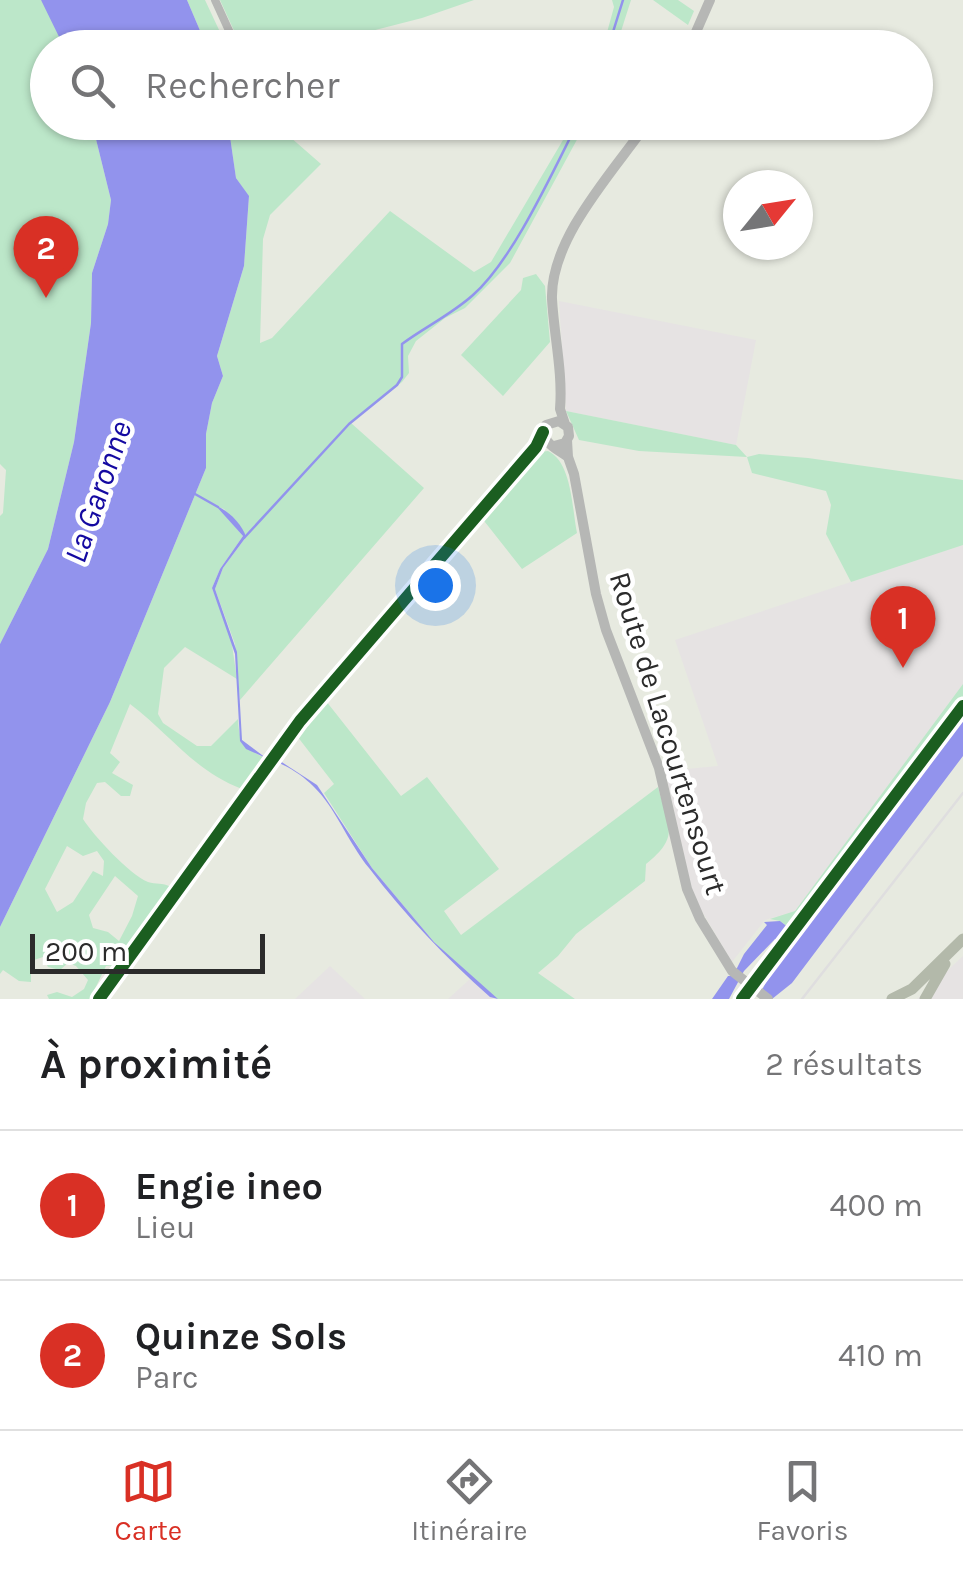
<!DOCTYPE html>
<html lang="fr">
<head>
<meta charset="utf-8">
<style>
  body { margin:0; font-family:Karla,sans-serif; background:#f2f2f2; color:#202124 }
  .compass { position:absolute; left:723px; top:170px; width:90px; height:90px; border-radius:50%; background:#fff; box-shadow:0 2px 8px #0004; rotate:60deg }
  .scale { position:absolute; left:30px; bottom:25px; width:235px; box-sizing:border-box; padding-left:10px; border:5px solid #2b2b2b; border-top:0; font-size:28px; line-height:35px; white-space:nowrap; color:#2b2b2b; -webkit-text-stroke:8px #fff; paint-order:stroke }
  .you { position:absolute; left:435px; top:585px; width:35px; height:35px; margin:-25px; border:8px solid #fff; border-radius:50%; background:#1a73e8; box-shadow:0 0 0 15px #1a73e833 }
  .badge { display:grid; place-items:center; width:65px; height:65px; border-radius:50%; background:#d93025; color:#fff; font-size:32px; font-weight:700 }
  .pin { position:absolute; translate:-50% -82px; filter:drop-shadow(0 2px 5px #0008) }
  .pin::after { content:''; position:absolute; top:52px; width:35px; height:30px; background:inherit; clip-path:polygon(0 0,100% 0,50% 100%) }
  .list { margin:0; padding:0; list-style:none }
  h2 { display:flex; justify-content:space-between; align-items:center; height:130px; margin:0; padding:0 40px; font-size:42px }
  h2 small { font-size:32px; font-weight:400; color:#757577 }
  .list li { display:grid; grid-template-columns:65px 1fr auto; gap:30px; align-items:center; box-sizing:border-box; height:150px; padding:0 40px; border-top:2px solid #e0e0e0 }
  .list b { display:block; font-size:38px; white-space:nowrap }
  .list p { margin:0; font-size:32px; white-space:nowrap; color:#757577 }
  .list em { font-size:32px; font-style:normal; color:#757577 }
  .icon { flex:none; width:55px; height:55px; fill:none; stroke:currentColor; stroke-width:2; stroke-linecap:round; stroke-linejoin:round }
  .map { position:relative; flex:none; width:963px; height:999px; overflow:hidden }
  .search { position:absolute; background:#fff; box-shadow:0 2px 8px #0004; left:30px; right:30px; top:30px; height:110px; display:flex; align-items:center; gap:25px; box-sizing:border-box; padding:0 35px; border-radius:55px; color:#757577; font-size:38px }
  .sheet { height:430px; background:#fff }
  nav { display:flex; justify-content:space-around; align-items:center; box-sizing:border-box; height:140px; border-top:2px solid #e0e0e0; background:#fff; font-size:28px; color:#757577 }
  nav a { display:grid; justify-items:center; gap:5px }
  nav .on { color:#d93025 }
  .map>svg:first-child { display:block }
  .industrial { fill:#e6e3e3 }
  .green { fill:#bce7c9; fill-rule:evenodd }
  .water { fill:#9293ed }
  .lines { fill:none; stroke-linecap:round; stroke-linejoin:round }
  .stream { stroke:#9293ed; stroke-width:2.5 }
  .street { stroke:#b6b7b5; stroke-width:8 }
  .secondary { stroke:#b6b7b5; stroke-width:10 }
  .primary { stroke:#b3b9aa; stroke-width:11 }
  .rail { stroke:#dfdedf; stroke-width:2.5 }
  .cycleway-casing { stroke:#fff; stroke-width:19 }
  .cycleway { stroke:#1b5e20; stroke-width:12 }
  .labels { text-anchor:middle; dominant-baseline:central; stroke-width:9; stroke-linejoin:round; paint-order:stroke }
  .street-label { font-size:30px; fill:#2b2b2b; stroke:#fff }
  .water-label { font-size:32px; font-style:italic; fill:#1409a1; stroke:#fff }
</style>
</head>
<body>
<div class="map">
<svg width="963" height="999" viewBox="0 0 963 999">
  <rect width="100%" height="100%" fill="#e7eae0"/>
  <!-- industrial -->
  <path class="industrial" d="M559 301 756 340 736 445 566 411Z
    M963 545V684L795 911 765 920 732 962 700 908 691 886 665 771 718 766 675 640Z
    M963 956V999H917Z
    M330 966 365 999H295Z
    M470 979 493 999H448Z"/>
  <!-- green -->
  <path class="green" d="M0 0H41L45 5 64 47 48 48V122L92 123 111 200 108 224 92 273 91 323 74 442 48 549 0 644V516L3 513 6 470 0 464Z
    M187 0H205L227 47H207Z
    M220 0H474L422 18 309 47 242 48Z
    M612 0H631L616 47H603L614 7Z
    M653 0H678L694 11 688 25Z
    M228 123H274L321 164 270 215 263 239 260 343 272 338 390 211 474 272 491 262 573 123H586L510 263 465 308 445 318 416 341 408 356 409 373 402 382 351 423 424 488 240 700 235 644 215 589 223 568 246 537 224 509 218 507 243 536 220 569 212 588 231 638 237 679 185 647 164 668 158 714 163 723 197 746H211L238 719C239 743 245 749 266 758L242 789C194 771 169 733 130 704L110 753 120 762 112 773 133 785 130 796H121L105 782 97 783 86 803 83 819C94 836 129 874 148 882 156 885 162 882 171 887L117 965 106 966 90 999H49L47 995 57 992 72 997 84 989 88 980 76 966 68 963 60 970 48 967 43 957 31 961V982L19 981 3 970 0 974V927L110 702 206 468V434L212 403 223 376 217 356 244 266 249 197 236 178ZM67 846 83 856 97 851 104 861 103 876 93 871 73 902 57 912 45 889ZM115 876 138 896 132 916 119 941 108 932 93 928 89 915Z
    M536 274 545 286 550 342 503 396 461 355 521 290 523 278Z
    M566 411 736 445 747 457 759 454 808 458 963 480V545L851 582 826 534 831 505 826 491 752 473 747 457 639 451 579 440Z
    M548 451C572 462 572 509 577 533L522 569 481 517 530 459 540 452Z
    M963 684V712L795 938 790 934 792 930 780 921 770 919 795 911Z
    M326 701 401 796 427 777 499 869 444 911 461 935 658 787C668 826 681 836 646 864L645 881 576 934 558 956 538 973 575 999H498L489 994 434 942 372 868 324 793 334 784 297 736Z"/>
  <!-- water -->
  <path class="water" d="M41 0H187L207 47H64Z
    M92 123H228L236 178 249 196 244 266 217 356 223 376 212 403 206 434V468L110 702 0 927V644L48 549 74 442 91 323 92 273 108 224 111 200Z
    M216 506C227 509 243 525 246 537L223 568 215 589 237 652 242 740 266 758 246 749 240 741 235 654 212 588 220 569 243 536Z
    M963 712V756L792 983 772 999 762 990 774 966 791 942 787 938 784 943 775 939 744 971 729 999H712L728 976H733L744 954 767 925 764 922 780 921 793 931 791 934 795 937Z
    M277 759 317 785 372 868 434 942 498 999 490 997C446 958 405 915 369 868 335 824 332 786 275 761Z"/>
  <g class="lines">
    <!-- stream -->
    <path class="stream" d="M608 48 623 0
      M195 494 218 507
      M244 538 349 424 397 385 402 377V344C425 327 452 314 473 295 513 260 553 171 578 122"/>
    <!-- street -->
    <path class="street" d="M215 0 237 48"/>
    <!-- secondary -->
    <path class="secondary" d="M689 48 710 0
      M565 424 560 409C563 372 554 336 552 299 550 238 614 171 648 122
      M567 440 568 457 574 474 596 594 606 630 659 768 687 889 700 919 732 971 768 999
      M554 446 565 443 569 436 568 427 559 421 546 425C539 442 556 448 568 457
      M99 999 300 721 536 447 543 432"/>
    <!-- primary -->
    <path class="primary" d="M892 999 912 989 963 939
      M925 999 945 964"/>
    <!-- rail -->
    <path class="rail" d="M802 999 963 793"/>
    <defs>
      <path id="cycleway" d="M99 999 300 721 536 447 543 432
        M742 999 963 706"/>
    </defs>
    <!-- cycleway casing -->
    <use href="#cycleway" class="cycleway-casing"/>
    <!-- cycleway -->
    <use href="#cycleway" class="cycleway"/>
  </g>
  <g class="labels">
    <!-- street labels -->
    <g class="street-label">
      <text transform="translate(668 733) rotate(73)">Route de Lacourtensourt</text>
    </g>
    <!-- water labels -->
    <g class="water-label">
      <text transform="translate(98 492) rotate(-71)">La Garonne</text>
    </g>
  </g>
</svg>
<svg class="compass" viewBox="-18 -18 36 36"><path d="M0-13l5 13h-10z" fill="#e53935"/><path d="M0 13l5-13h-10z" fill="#757577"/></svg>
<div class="scale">200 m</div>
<div class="you"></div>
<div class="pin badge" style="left:903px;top:668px">1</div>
<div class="pin badge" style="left:46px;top:298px">2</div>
<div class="search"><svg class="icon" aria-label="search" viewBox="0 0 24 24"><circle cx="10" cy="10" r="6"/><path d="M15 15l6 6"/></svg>Rechercher</div>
</div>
<section class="sheet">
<h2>À proximité<small>2 résultats</small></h2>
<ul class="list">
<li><span class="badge">1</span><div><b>Engie ineo</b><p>Lieu</p></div><em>400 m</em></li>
<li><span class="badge">2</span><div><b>Quinze Sols</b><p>Parc</p></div><em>410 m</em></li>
</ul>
</section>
<nav>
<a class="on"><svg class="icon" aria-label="map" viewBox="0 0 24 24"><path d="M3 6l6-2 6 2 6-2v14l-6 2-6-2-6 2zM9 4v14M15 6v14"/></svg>Carte</a>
<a><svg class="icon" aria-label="directions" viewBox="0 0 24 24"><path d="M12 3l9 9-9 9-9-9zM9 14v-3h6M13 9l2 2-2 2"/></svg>Itinéraire</a>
<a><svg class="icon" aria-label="saved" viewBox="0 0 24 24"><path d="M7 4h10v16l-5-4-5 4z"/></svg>Favoris</a>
</nav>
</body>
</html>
